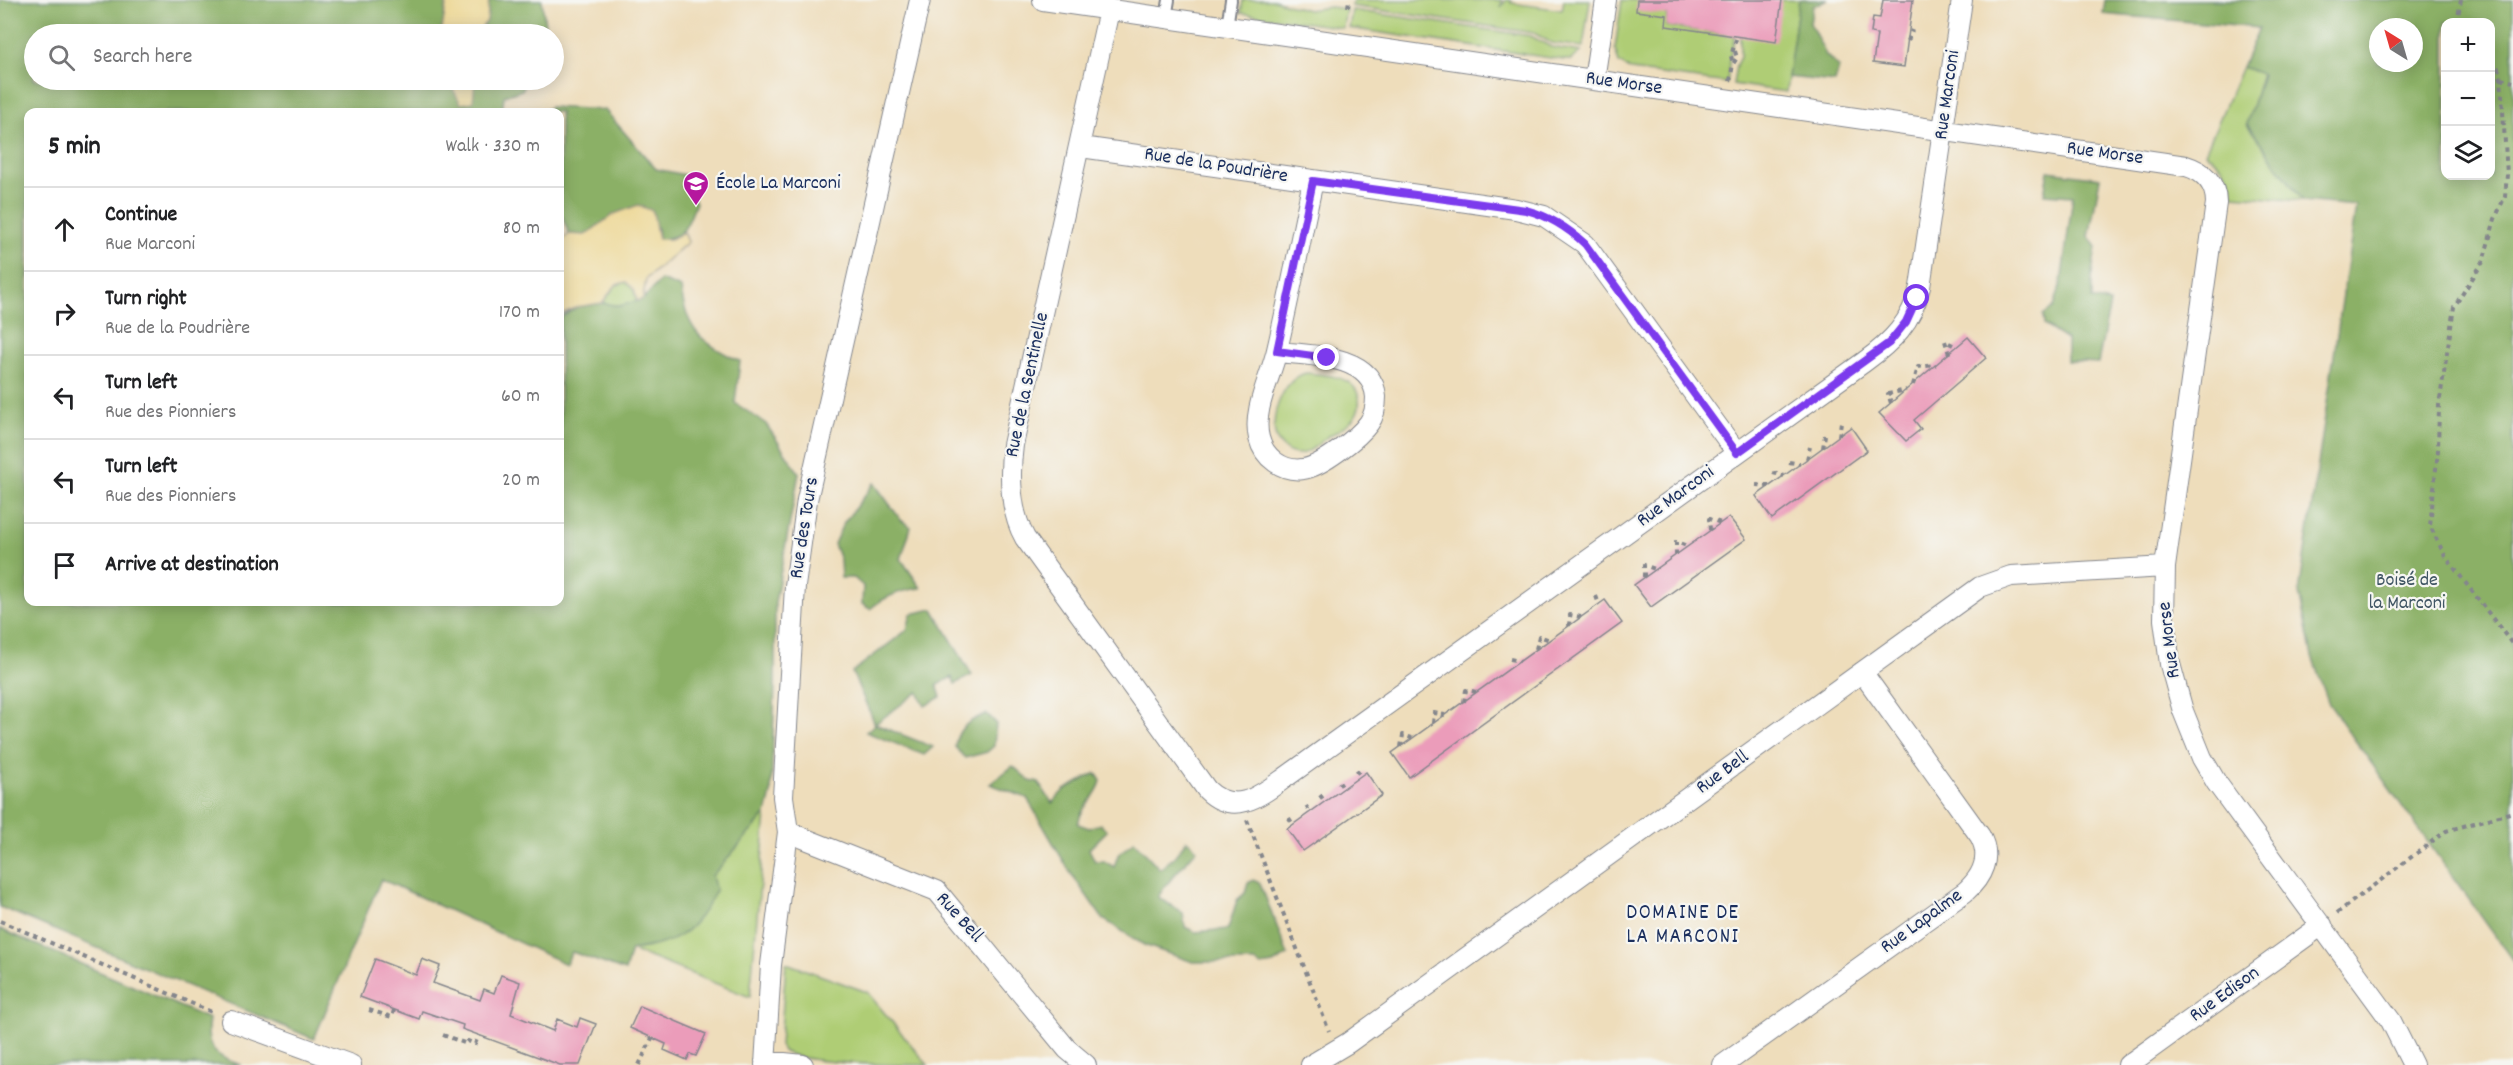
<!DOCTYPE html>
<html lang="en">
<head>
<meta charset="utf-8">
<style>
  body { margin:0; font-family:Dekko,sans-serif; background:#f6f6f6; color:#202124 }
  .controls { position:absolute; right:18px; top:18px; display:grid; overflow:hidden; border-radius:12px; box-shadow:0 3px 15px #0003 }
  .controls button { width:54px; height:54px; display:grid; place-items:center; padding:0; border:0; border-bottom:2px solid #e0e0e0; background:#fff; color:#202124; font:30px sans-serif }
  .compass { position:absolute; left:2369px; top:18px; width:54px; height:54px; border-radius:50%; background:#fff; box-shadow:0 3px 15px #0003; rotate:323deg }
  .stop { position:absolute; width:18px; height:18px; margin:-14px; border:4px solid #7c3aed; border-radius:50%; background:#fff }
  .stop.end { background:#7c3aed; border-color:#fff; box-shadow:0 2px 6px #0008 }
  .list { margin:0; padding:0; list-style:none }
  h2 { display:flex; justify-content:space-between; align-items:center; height:78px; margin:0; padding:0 24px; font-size:26px }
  h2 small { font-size:20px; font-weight:400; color:#757577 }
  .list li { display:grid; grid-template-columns:39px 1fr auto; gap:18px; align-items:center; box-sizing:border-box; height:84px; padding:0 24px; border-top:2px solid #e0e0e0 }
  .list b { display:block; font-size:22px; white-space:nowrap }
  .list p { margin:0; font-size:20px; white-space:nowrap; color:#757577 }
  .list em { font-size:20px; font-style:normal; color:#757577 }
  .icon { flex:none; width:33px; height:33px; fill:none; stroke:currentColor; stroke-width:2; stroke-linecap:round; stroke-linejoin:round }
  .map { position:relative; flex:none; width:2513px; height:1065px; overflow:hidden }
  .search { position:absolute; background:#fff; box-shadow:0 3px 15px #0003; left:24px; top:24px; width:540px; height:66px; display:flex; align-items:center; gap:15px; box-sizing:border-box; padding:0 21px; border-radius:33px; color:#757577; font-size:22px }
  .panel { position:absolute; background:#fff; box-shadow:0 3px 15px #0003; left:24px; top:108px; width:540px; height:498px; border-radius:12px }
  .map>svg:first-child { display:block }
  .green { fill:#afcd74; stroke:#657e69; stroke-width:1.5 }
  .forest { fill:#8bb066; stroke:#537062; stroke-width:1.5; fill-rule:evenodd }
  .sand { fill:#eeda9e; stroke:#84847e; stroke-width:1.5 }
  .building { fill:#eb9cba }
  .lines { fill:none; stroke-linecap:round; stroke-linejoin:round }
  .service-casing { stroke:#84868c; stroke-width:14 }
  .minor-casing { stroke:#84868c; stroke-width:22 }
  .path { stroke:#84868c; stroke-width:4; stroke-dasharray:4.5 4.5; stroke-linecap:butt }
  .service { stroke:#fff; stroke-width:10 }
  .minor { stroke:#fff; stroke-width:20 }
  .route { stroke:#7c3aed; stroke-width:8 }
  .labels { text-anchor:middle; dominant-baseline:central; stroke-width:4.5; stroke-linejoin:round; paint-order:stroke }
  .street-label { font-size:20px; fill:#1b2f5e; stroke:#f6f6f2 }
  .poi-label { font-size:20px; fill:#1b2f5e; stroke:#f6f6f2; text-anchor:start }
  .park-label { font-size:20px; fill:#405664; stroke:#f6f6f2 }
  .neighbourhood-label { font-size:21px; letter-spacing:1.5px; fill:#1b2f5e; stroke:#f6f6f2 }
</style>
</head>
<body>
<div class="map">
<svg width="2513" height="1065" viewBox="0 0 2513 1065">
  <rect width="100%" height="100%" fill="#f6f6f2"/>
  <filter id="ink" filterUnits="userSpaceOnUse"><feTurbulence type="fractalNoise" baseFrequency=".0167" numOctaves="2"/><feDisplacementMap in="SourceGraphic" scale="12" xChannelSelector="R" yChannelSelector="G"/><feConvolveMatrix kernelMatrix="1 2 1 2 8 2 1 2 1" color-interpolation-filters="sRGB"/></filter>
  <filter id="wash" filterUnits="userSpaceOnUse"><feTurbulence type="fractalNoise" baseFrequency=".008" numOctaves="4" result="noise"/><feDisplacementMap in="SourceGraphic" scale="24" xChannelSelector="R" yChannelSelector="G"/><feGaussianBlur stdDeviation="1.35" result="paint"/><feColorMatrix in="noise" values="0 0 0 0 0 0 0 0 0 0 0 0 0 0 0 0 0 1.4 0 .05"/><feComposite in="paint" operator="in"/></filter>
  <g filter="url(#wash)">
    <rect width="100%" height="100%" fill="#edb"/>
    <!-- green -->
    <path class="green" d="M1243 0H1274L1308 10 1330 7 1346 9 1343 28 1241 13Z
      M1353 0H1502L1501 7 1506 0H1512L1511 3 1562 10 1564 0H1590L1583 47 1551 43 1534 33 1352 6Z
      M1622 0H1649L1667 15 1666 26 1735 36 1730 56 1727 83 1631 70 1619 63 1615 49Z
      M1782 0H1799L1786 92 1733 84 1736 65 1740 57V37Z
      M1352 10 1531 36 1551 47 1581 52 1571 60H1564L1349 28Z
      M2242 67 2262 73 2247 124 2303 201 2234 195C2230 176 2222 162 2205 153Z
      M626 282 634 290 637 301 620 306 602 303 616 285Z
      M1306 373C1325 375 1356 375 1359 399 1360 406 1358 414 1352 420 1345 427 1334 433 1326 438 1318 444 1308 454 1298 454 1287 454 1277 444 1275 434 1271 412 1284 379 1306 373Z
      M766 814 750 997 631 950 650 947Z
      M786 963 867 992 928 1065C899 1065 805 1065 783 1051L780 1045Z"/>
    <!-- forest -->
    <path class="forest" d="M0 0H447L441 34H34V80H448L450 87 476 85 475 80H528L522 90 504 96 502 112H28V602H560V318L577 307 602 303 620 306 643 299 661 280 681 288C686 331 703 344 740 361L735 403 766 424 799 473 775 602V683L771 794 766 814 712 876 716 891C692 933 680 943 631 950L625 971 572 952 566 964 381 879 314 1039 0 907Z
      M489 0H542L546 34H476L487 21Z
      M1799 0H1828L1813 6 1810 23 1826 55 1839 68 1835 82 1788 77Z
      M2105 0H2513V961L2329 704 2312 657 2299 593 2356 206 2303 201 2247 124 2262 74 2242 67 2259 28 2103 14ZM2446 22H2490V176H2446ZM2378 27H2414V63H2378Z
      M550 107 605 110 656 169 685 175 696 203C687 225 686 239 658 239L657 227 614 214 585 235 569 234 560 211V112H542Z
      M2048 171 2100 178 2089 237 2096 247 2092 273V299L2110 303 2098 363 2067 361V340L2044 325 2043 315 2054 307 2061 283 2073 196 2044 194Z
      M874 483 901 520 911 527 901 559 921 588C901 590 885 596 870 609L862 604 863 586 854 578H841L840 560 834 544 843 524Z
      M933 609 972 675 955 684 952 677 937 685 941 697 925 706 918 692 875 724 933 747 924 755 866 732 875 724 852 672 907 630 911 614Z
      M987 714 996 723 994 746 987 752 965 758 955 747C956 728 971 719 987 714Z
      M1013 766 1030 781 1039 783 1052 803 1064 790 1096 773 1101 781C1097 798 1081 805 1078 824L1089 828 1100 824 1107 831 1089 849 1095 861H1104L1114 867 1118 855 1134 841 1160 869 1174 857 1187 840 1197 849C1184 866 1169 878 1158 897L1183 913 1185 927 1195 932 1228 929 1237 900 1245 893 1248 883 1253 880 1260 883 1288 955 1273 964 1261 966 1255 962H1193L1144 945 1103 919 1070 872 1027 798 990 784Z
      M0 929 209 1019C204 1048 216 1058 242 1065H0Z"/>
    <!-- sand -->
    <path class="sand" d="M447 0H489L487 21 476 34H441Z
      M448 80H475L473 102 461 104Z
      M638 205 653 211 658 239H671L684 232 688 242 646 279 643 299 637 301 634 290 626 282 616 285 602 303 577 307 560 315V242L569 234 585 235 614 214Z"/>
    <g id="blocks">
      <!-- building -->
      <path class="building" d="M1637 0H1782L1776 42 1666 26 1667 15 1636 11Z
        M1883 0H1913L1904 67 1873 63 1877 34 1871 33 1873 17 1880 18Z
        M1968 337 1986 358 1914 420 1921 429 1906 441 1879 413Z
        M1851 427 1867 450 1772 519 1756 496Z
        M1729 517 1746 539 1651 607 1634 585Z
        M1605 600 1622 623 1409 777 1392 753Z
        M1366 772 1382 795 1303 851 1287 829Z
        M375 959 416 975 422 959 440 966 433 983 480 1000 484 989 494 993 501 975 520 982 511 1014 553 1031 557 1019 577 1027 580 1018 596 1024 580 1065H560L462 1029 463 1025 422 1011 419 1019 360 997Z
        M640 1006 706 1034 696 1056 690 1054 687 1060 664 1050 666 1044 630 1028Z"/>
    </g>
  </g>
  <g filter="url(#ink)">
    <use href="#blocks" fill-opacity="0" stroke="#84868c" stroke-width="1.5"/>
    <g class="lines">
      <defs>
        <path id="service" d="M1166 18 1169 0
          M1227 27 1231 0"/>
        <path id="minor" d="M1043 0 2186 166C2203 171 2216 183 2216 203L2165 567 2164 620 2170 664 2183 711 2202 758 2216 782 2391 1021 2413 1065
          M1109 10 1013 445C1009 475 1010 512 1025 538L1207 790C1235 817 1261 795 1286 777L1864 362C1892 342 1912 322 1920 287L1962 0
          M1594 80 1606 0
          M1081 147 1516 209 1544 216 1585 244 1737 453
          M1277 352C1308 355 1373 354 1376 397 1376 406 1374 416 1369 423 1359 437 1321 467 1303 469 1283 472 1264 458 1259 438 1252 410 1271 377 1277 350 1290 294 1301 237 1313 181
          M788 832 937 891 1067 1049 1086 1065
          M231 1021 351 1065
          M765 1061 803 1065
          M765 1065 771 965 788 832 783 797 795 586 807 500 920 0
          M1311 1065 1348 1043 1980 587 2011 576 2165 567
          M1723 1065 1965 892C1982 877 1992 857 1980 836L1862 672
          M2128 1065 2322 925"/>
      </defs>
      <!-- service casing -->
      <use href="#service" class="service-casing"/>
      <!-- minor casing -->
      <use href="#minor" class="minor-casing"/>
      <!-- path -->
      <path class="path" d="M1348 7 1349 0
        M2457 22 2461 0
        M1908 41 1912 30
        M1735 51 1737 58 1733 64 1731 56 1737 36
        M2490 62 2498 68 2501 79 2507 175 2505 196 2495 219 2483 262 2454 307 2439 405 2438 450 2430 526 2445 556 2513 645
        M2501 79 2513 82
        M1730 81 1733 64
        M1949 354 1945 341 1957 347
        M1913 385 1918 367 1936 365
        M1891 403 1888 394 1906 390
        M1839 436 1841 422
        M1823 448 1825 435
        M1807 459 1810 447
        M1789 462 1800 464
        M1773 473 1784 476
        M1756 485 1769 486
        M1710 530 1709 519 1721 523
        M1676 555V542L1687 546
        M1644 577V565L1655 569
        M1596 596 1599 604
        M1569 626 1570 615 1581 617
        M1536 649 1539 636 1550 640
        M1510 659 1520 661
        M1464 702 1466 690 1477 692
        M1433 723 1434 713 1445 715
        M1401 747 1403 735 1412 738
        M1356 770 1361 776
        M1339 782 1343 788
        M1320 795 1325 802
        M1306 806 1310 812
        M1289 818 1293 824
        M1247 820 1329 1031
        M2337 913 2446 831 2513 812
        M0 921 214 1013
        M369 1010 392 1017 394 1010
        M443 1035 467 1044 468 1041 475 1044 479 1035
        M639 1065 652 1038"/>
      <!-- service -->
      <use href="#service" class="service"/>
      <!-- minor -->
      <use href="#minor" class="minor"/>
    </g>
  </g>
  <g class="lines" filter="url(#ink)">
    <!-- route -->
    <path class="route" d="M1327 358 1277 351 1313 181 1526 210C1549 216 1568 228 1585 244L1737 453 1889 343 1906 322 1917 298"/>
  </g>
  <!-- icons -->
  <defs>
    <symbol id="school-pin" viewBox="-11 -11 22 30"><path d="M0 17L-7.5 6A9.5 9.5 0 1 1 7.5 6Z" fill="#b5179e" stroke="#f6f6f2"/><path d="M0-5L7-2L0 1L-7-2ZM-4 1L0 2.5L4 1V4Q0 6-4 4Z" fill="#fff"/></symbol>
  </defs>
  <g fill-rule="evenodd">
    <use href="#school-pin" x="681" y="169" width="30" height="40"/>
  </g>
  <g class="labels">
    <!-- street labels -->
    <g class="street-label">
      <text transform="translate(1624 84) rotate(8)">Rue Morse</text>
      <text transform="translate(1948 95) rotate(-82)">Rue Marconi</text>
      <text transform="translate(2105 154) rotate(8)">Rue Morse</text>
      <text transform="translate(1216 166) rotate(9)">Rue de la Poudrière</text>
      <text transform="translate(1028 385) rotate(-78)">Rue de la Sentinelle</text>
      <text transform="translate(1676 497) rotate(-36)">Rue Marconi</text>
      <text transform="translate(805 528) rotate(-81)">Rue des Tours</text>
      <text transform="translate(2170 640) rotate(-97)">Rue Morse</text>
      <text transform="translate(1723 773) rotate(-36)">Rue Bell</text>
      <text transform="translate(959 918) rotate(48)">Rue Bell</text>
      <text transform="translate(1922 922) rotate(-36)">Rue Lapalme</text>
      <text transform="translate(2225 995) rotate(-36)">Rue Edison</text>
    </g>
    <!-- poi labels -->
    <g class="poi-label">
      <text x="716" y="184">École La Marconi</text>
    </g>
    <!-- park labels -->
    <g class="park-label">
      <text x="2407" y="581">Boisé de<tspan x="2407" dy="23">la Marconi</tspan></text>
    </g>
    <!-- neighbourhood labels -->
    <g class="neighbourhood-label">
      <text x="1683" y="914">DOMAINE DE<tspan x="1683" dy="24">LA MARCONI</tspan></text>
    </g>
  </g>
</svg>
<div class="controls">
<button>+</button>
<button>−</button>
<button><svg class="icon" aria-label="layers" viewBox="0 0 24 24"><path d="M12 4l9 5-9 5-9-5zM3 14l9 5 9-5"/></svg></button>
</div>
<svg class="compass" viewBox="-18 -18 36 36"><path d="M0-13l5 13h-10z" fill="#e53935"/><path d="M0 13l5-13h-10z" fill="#757577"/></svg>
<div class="stop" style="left:1917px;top:298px"></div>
<div class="stop end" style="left:1327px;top:358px"></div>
<div class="search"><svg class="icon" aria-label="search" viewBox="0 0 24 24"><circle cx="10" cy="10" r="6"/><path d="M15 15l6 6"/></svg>Search here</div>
<section class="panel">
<h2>5 min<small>Walk · 330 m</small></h2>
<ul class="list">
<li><svg class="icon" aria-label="ahead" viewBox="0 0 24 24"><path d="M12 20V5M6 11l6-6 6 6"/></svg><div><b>Continue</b><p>Rue Marconi</p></div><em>80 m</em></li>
<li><svg class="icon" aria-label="right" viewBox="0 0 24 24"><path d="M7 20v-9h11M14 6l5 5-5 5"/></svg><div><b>Turn right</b><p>Rue de la Poudrière</p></div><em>170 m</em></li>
<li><svg class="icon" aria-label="left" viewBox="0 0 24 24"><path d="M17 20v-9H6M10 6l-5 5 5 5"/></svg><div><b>Turn left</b><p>Rue des Pionniers</p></div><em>60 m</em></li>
<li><svg class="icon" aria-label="left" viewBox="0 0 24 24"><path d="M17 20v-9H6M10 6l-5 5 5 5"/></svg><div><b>Turn left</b><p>Rue des Pionniers</p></div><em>20 m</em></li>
<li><svg class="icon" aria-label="arrive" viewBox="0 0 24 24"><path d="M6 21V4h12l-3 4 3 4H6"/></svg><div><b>Arrive at destination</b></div></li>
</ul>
</section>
</div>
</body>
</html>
